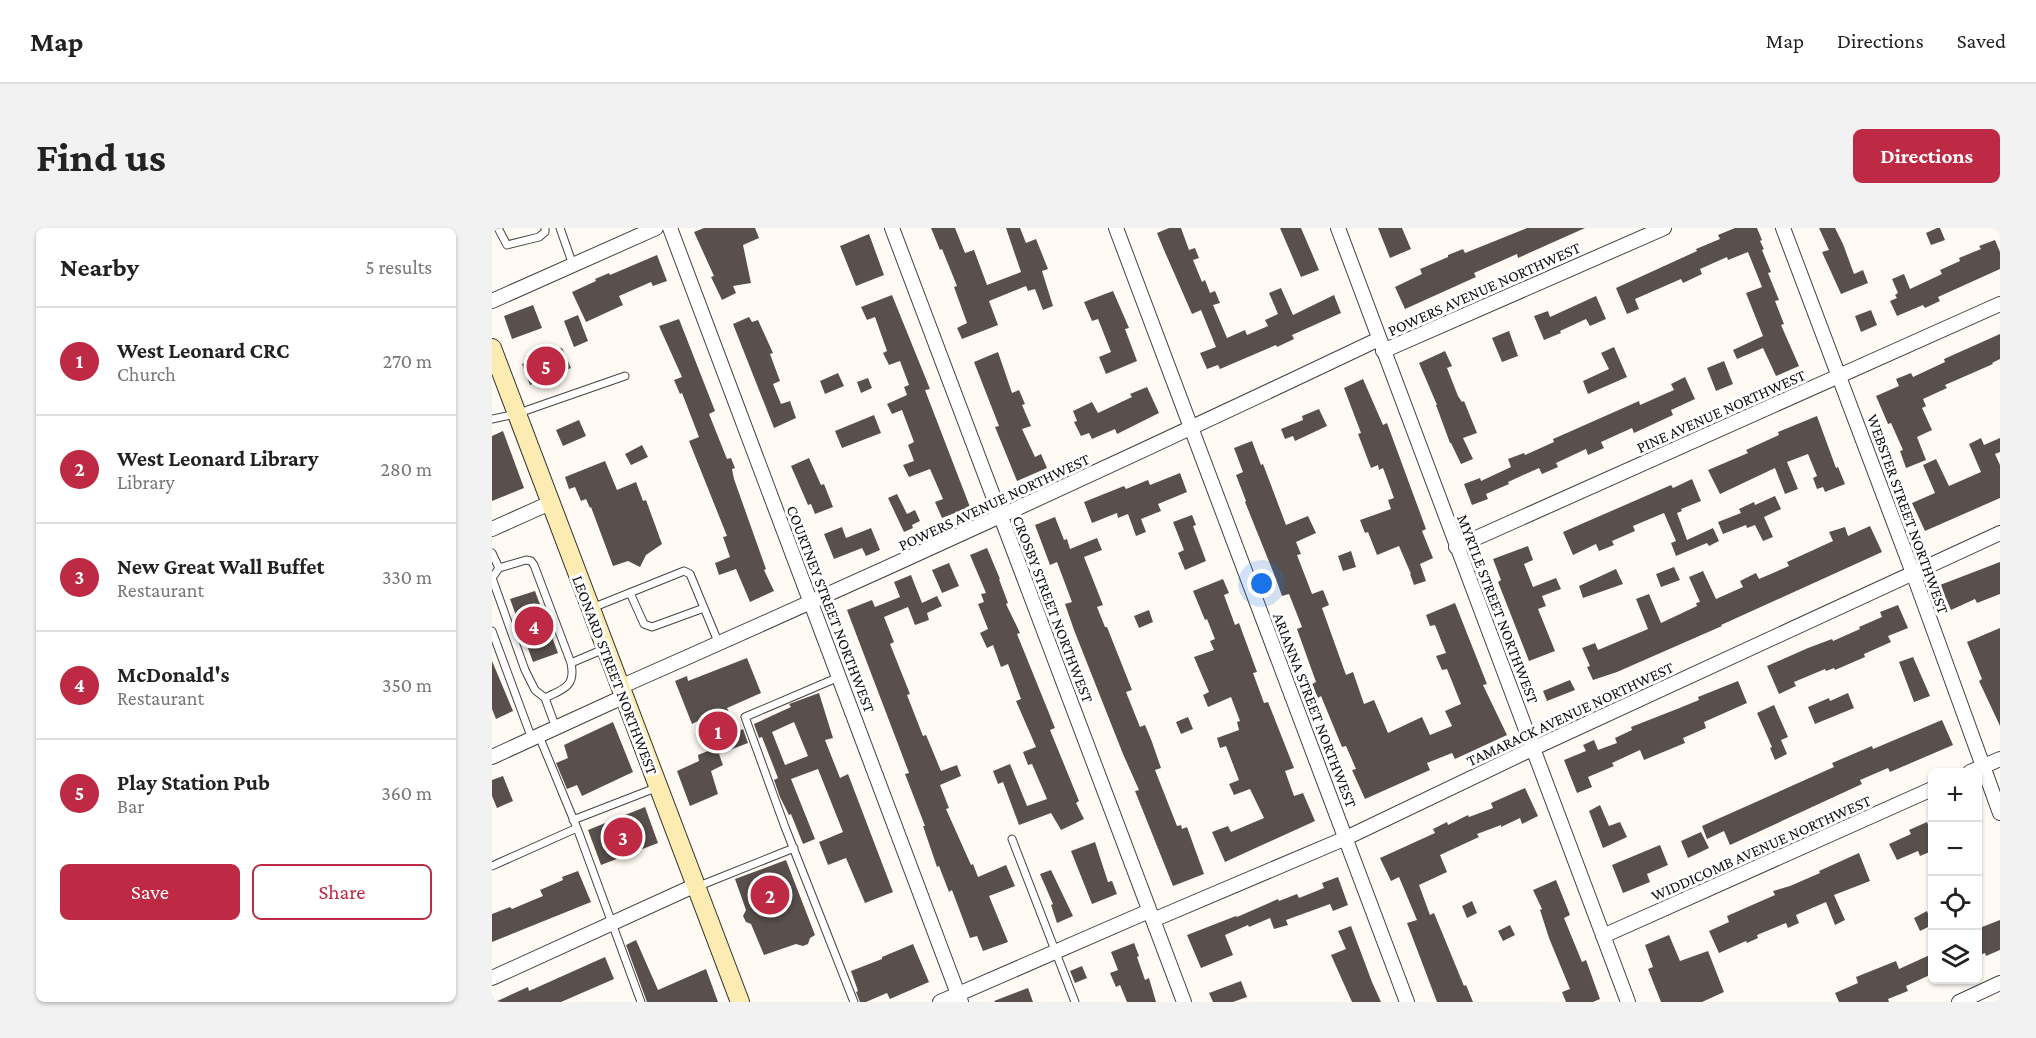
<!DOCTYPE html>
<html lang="en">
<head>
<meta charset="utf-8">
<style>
  body { margin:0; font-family:"Crimson Pro",serif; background:#f2f2f2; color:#222 }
  .controls { position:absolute; right:18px; bottom:18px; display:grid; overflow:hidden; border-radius:9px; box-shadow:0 2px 4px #0004 }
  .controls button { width:54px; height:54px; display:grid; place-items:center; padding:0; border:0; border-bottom:2px solid #e0e0e0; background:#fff; color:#222; font:30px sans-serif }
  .you { position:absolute; left:770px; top:356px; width:21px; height:21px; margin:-15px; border:4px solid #fff; border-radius:50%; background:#1a73e8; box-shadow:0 0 0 9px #1a73e833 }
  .badge { display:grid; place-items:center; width:39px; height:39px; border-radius:50%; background:#be2a43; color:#fff; font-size:20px; font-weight:700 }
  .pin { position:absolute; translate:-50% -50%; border:3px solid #fff; box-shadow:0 2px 6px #0006 }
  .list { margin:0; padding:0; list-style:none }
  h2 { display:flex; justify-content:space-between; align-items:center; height:78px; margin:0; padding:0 24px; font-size:26px }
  h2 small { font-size:20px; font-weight:400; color:#767676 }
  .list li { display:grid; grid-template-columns:39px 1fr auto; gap:18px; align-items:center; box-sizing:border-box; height:108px; padding:0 24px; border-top:2px solid #e0e0e0 }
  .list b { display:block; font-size:22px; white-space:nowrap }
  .list p { margin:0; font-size:20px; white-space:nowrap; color:#767676 }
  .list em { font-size:20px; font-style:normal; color:#767676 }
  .actions { display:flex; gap:12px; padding:18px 24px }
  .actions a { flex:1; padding:14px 0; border:2px solid #be2a43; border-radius:9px; text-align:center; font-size:21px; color:#be2a43 }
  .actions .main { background:#be2a43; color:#fff }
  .icon { flex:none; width:33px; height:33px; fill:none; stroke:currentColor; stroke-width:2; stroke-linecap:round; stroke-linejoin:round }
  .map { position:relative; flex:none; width:1508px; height:774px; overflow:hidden; border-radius:9px }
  header { display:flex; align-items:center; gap:36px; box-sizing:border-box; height:84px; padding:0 30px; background:#fff; border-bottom:2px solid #e0e0e0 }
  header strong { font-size:28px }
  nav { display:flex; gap:33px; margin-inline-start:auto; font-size:21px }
  .intro { display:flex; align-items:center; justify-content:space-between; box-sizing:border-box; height:144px; padding:0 36px }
  h1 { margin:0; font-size:42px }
  .button { padding:15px 27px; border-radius:9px; background:#be2a43; color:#fff; font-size:21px; font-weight:700 }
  main { display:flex; gap:36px; padding:0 36px }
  aside { flex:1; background:#fff; border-radius:9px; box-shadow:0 2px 4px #0004 }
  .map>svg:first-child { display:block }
  .building { fill:#59504d; fill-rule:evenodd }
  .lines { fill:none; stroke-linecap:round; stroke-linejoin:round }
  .lane-casing { stroke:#434343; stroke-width:9 }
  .street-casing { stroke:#434343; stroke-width:16 }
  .secondary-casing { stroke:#323232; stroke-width:20 }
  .lane { stroke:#fff; stroke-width:7 }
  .street { stroke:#fff; stroke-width:14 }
  .secondary { stroke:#fdecb1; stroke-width:18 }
  .labels { text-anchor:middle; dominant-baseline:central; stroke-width:6; stroke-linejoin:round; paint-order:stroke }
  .street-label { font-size:16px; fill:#101010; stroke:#fff }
</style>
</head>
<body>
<header>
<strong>Map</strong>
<nav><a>Map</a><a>Directions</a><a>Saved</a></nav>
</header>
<div class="intro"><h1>Find us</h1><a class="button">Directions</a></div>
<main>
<aside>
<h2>Nearby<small>5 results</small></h2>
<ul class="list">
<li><span class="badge">1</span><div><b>West Leonard CRC</b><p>Church</p></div><em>270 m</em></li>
<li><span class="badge">2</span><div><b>West Leonard Library</b><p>Library</p></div><em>280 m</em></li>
<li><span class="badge">3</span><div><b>New Great Wall Buffet</b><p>Restaurant</p></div><em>330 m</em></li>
<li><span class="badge">4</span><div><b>McDonald's</b><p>Restaurant</p></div><em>350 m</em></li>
<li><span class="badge">5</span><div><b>Play Station Pub</b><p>Bar</p></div><em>360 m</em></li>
</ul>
<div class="actions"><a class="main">Save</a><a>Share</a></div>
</aside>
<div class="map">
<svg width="1508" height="774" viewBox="0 0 1508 774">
  <rect width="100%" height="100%" fill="#fffbf4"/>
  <!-- building -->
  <path class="building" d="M212 0H263L267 10 251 17 259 55 241 58 244 65 230 72 219 49 222 48 202 4Z
    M439 0H463L473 25 482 22 495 57 529 44 514 0H528L534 15 544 11 556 41 550 43 561 78 551 82 543 61 536 63 534 58 497 73 506 97 470 111 465 100 475 95 462 59 465 58 450 21 448 22Z
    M677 0H689L697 22 703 20 707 30 701 32 710 54 713 52 718 65 723 63 728 75 721 77 735 110 753 102 755 107 776 98 773 92 786 86 777 65 789 60 801 87 842 67 849 85 800 107 802 111 785 119 784 117 728 141 726 137 715 141 708 125 724 119 709 82 700 86 672 22 665 5Z
    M788 0H809L827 42 809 49Z
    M886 0H910L919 21 898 30Z
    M1035 0H1093L1026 30 1025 26 982 45 984 49 913 81 903 59 930 46 928 41 956 29V27L971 21 973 25Z
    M1243 0H1265L1270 12 1268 13 1272 21 1270 22 1279 44 1276 45 1287 72 1283 73 1292 96 1289 97 1307 138 1284 148 1271 120 1245 131 1241 122 1271 108 1254 65 1270 59 1256 24 1236 32 1235 29 1208 41 1210 46 1191 55 1189 51 1143 71 1147 81 1135 86 1124 60 1205 23 1204 21 1228 11 1226 7Z
    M1327 0H1343L1351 16 1362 46 1371 42 1376 55 1349 66 1330 24 1337 22Z
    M1445 0H1448L1453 12 1439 17 1434 5Z
    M377 6 392 47 364 58 348 18Z
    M1503 12 1508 24V41L1446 69 1448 73 1433 80 1431 77 1405 88 1398 73 1405 70 1403 67 1406 65 1400 51 1412 46 1418 61 1450 46 1448 42 1468 33 1467 30 1489 21 1487 18Z
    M165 27 175 53 161 58 159 54 127 68 131 77 94 94 80 64 104 53 103 51 117 45 118 47Z
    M621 63 637 100 633 101 645 133 614 146 607 129 619 124 606 91 600 93 592 74Z
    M400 67 438 161 433 162 478 279 450 290 443 274 451 271 438 241 417 249 411 237 422 233 416 217 422 214 410 182 400 186 395 176 415 167 412 159 417 157 408 133 397 137 391 125 395 123 383 89 375 92 369 79Z
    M1104 68 1114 91 1098 98 1094 91 1068 103 1069 105 1052 112 1042 88 1056 83 1058 89Z
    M41 77 50 100 20 111 12 88Z
    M1379 82 1385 97 1369 104 1363 88Z
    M86 87 96 113 82 119 72 93Z
    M257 89 260 94 266 92 281 125 278 126 288 153 281 156 289 176 298 173 304 190 282 200 241 96Z
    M187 91 223 183 217 186 235 231 239 230 243 240 240 241 242 251 274 341 272 342 282 363 258 374 244 341 227 347 223 335 238 329 231 309 235 308 197 213 207 209 190 165 188 166 182 152 190 149 167 98Z
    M1017 103 1026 128 1010 134 1000 110Z
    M1508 106V131L1500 135 1501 136 1453 157 1455 160 1431 171 1434 178 1430 180 1440 202 1425 209 1434 232 1414 240 1408 223 1411 222 1399 195 1396 196 1384 168 1407 158 1404 151 1419 145 1421 149 1453 134 1452 131Z
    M1122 119 1135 149 1096 166 1091 153 1117 141 1109 125Z
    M70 120 79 140 38 157 30 136Z
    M953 123 960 138 955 140 966 168 970 174 972 173 985 205 971 210 981 231 969 236 959 215H958L944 177H945L927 135Z
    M506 124 520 165 527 162 533 176 530 177 539 198 530 201 543 229 549 226 555 240 525 253 503 199 507 198 482 134Z
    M1232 133 1241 156 1224 163 1215 140Z
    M346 145 352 158 333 166 328 153Z
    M1193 149 1203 171 1179 182 1181 187 1142 205 1140 200 1109 214 1112 220 1096 227 1094 221 1064 235 1066 239 1050 246 1047 240 1016 254 1017 256 994 266 996 271 980 277 972 256 988 250 989 253 1019 239 1016 231 1032 225 1033 227 1062 214 1061 211 1077 204 1147 173 1148 177 1182 162 1179 156Z
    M376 150 380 160 369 165 365 154Z
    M871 151 891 197 895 195 934 301 930 303 941 330 928 336 934 353 922 357 918 346H919L907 318 885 327 876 304 873 305 868 292 899 281 896 272 902 270 891 240 887 242 886 237 879 240 866 206 869 205 852 160Z
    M655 159 667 185 625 206 623 201 600 211 597 205 589 208 582 194 585 193 581 183 600 174 606 185 640 169 638 166Z
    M827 181 835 198 803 213 801 208 793 211 789 201 811 192 810 188Z
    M382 187 389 205 350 220 343 203Z
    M1325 188 1344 240 1346 239 1353 256 1333 264 1331 259 1325 261 1321 250 1325 248 1316 226 1295 234 1306 261 1293 266 1283 240 1228 266 1216 242 1256 225 1254 222 1287 207 1286 204Z
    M87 192 94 208 71 218 64 202Z
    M11 203 32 260 0 273V208Z
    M1489 210 1492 217 1508 210V224L1503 226 1508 237V270L1433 303 1420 275 1443 265 1431 237 1444 231 1457 258 1489 244 1477 216Z
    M760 213 769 237 771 236 794 297 816 288 824 305 804 314 809 326 805 327 820 366 831 362 837 377 830 380 854 447 861 444 872 476 882 472 896 505 930 489 938 507 960 498 953 483 969 476 955 441 950 442 944 428 954 425 943 397 938 398 934 387 963 375 995 456 991 457 1015 507 963 531 960 525 935 535 938 542 873 571 860 542 864 541 854 518 850 519 829 468 826 470 820 456 824 454 805 401 810 399 797 366 790 368 784 351 753 274 754 273 744 247 751 244 742 220Z
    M150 217 156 229 139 237 133 226Z
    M317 230 329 257 332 256 341 279 323 286 319 276 316 277 299 238Z
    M113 233 125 262 144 254 151 273 154 272 170 316 154 327 148 339 136 333 121 338 99 279 98 280 94 271 89 273 83 259 77 261 73 249Z
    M688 245 695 264 666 276 669 283 649 291 654 304 644 308 636 286 626 290 625 285 600 295 592 274 632 258 634 261 656 252 658 257Z
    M1200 251 1209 273 1189 281 1190 283 1185 285 1195 312 1221 300 1227 313 1217 318 1215 315 1184 328 1179 315 1184 313 1172 285 1141 298 1143 303 1120 313 1122 317 1107 323 1104 316 1081 327 1071 304 1179 257 1181 260Z
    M405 266 415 286 423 282 428 293 420 297 421 300 412 304 396 270Z
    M1283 268 1289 281 1272 289 1281 309 1271 313 1263 297 1255 300 1254 297 1231 306 1226 294 1249 285 1247 281 1262 274 1263 277Z
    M700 287 704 297 701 298 714 333 693 342 686 325 692 322 681 294Z
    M563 289 572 312 575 311 578 321 605 310 610 322 592 329 611 377 605 379 613 399H615L640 462 634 464 648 499 653 497 660 514 669 540 663 542 685 598 689 597 690 601 695 599 712 646 681 658 643 563 647 562 631 526 582 402 573 376 580 374 565 334 558 337 543 297Z
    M1378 298 1390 324 1229 397 1230 398 1125 444 1101 452 1095 439 1098 438 1090 420 1103 415 1106 422 1156 401 1144 371 1157 366 1169 395 1205 378 1204 375 1208 374 1197 349 1211 343 1224 371 1251 359 1248 353 1264 345 1267 351 1297 338 1295 334 1341 313 1337 304 1353 299 1356 308Z
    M350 299 354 310 379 300 388 322 374 328 370 320 342 331 332 306Z
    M1036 318 1041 332 1032 336 1041 359 1064 350 1069 361 1050 368 1054 378 1046 381 1063 423 1037 433 1006 354 1009 352 1001 331Z
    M495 320 508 351H507L516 375 514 376 528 405 525 406 563 500 558 502 587 573 584 575 592 591 569 602 559 585 527 597 511 554 506 556 501 543 518 536 535 578 555 571 540 536 536 537 531 524 544 519 524 473 529 471 516 436 509 439 501 417 495 420 488 405 496 401 486 376 492 374 489 366 494 365 478 327Z
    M859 323 864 339 851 343 846 328Z
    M1508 334V366L1485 375 1483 371 1459 382 1448 357Z
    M457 335 467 358 450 365 440 342Z
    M1182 339 1188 352 1169 359 1164 346Z
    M1124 341 1131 356 1091 370 1087 358Z
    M419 347 430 375 445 368 450 378 435 385 437 392 423 397 416 379 392 389 402 414 398 416 418 466 415 467 431 508 434 507 449 543 465 537 469 548 448 557 457 580 454 581 479 637 481 636 486 649 514 637 523 658 497 668 516 714 491 723 485 708 478 710 460 662 457 664 447 638 445 639 431 598H433L413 546 417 545 355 382 380 372 383 379 408 369 402 354Z
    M731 351 737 365 732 367 743 397 747 395 765 444 761 445 772 475 776 474 802 540 793 543 802 568 811 565 823 593 733 634 720 604 736 598 739 604 772 590 758 561 742 567 737 556 747 552 734 518 728 520 725 510 747 502 745 494 748 493 739 469 716 479 711 467 717 464 702 429 722 422 718 413 723 411 715 391 713 392 701 363Z
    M43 363 66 425 41 434 18 371Z
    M1406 377 1416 400 1396 408 1399 414 1372 426 1373 429 1343 442 1342 440 1334 443 1333 441 1302 454 1304 458 1287 466 1275 438 1316 420 1340 411 1341 413 1368 401 1367 399 1390 389 1388 384Z
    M657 382 661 394 647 400 642 388Z
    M1508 400V498L1487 453 1490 451 1475 414Z
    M1421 429 1438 468 1422 474 1407 434Z
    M255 430 269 465 235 480 237 484 235 487 242 505 251 501 256 515 227 526 231 537 219 543 226 566 198 578 185 543 207 533 206 527 216 523 211 509 210 491 200 496 183 453 195 448 196 453Z
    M0 433 21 483 4 491 0 481Z
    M1078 452 1083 462 1055 473 1051 463Z
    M1246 453 1255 475 1212 494 1214 500 1191 510 1193 515 1152 532 1148 522 1120 535 1122 538 1096 549 1100 559 1085 565 1072 532 1094 523 1091 517 1102 512 1106 522 1125 515 1123 510 1140 502 1139 499 1185 481 1207 472 1206 469Z
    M327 465 341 510 333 512 348 550 356 546 401 664 373 675 354 630 336 637 327 614 351 604 326 541 299 551 323 611 311 616 299 586 297 587 288 569 282 552 286 550 270 509 267 510 262 496 299 479 297 476ZM302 494 316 528 293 537 280 504Z
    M1356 465 1362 480 1323 496 1316 479 1337 470 1338 473Z
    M1282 477 1296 509 1289 512 1295 526 1283 532 1278 520 1280 519 1265 485Z
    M696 489 701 501 689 506 684 494Z
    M1450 492 1461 517 1398 544 1396 540 1368 552 1370 556 1238 617 1232 603 1215 611 1210 598 1342 539 1340 535 1380 518 1381 521Z
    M121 494 141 544 90 568 85 557 75 561 64 535 76 530 72 517Z
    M11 548 21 573 5 580 0 568V552Z
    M1033 560 1046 588 1030 596 1028 590 1009 599V597L985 606 987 609 948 627 955 644 927 657 938 687 942 685 972 758 974 757 981 774H945L915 695 925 692 907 649 899 653 888 630 943 605 941 601 955 594 956 597 976 587 977 589 1001 580 999 575Z
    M1108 577 1117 598 1128 594 1135 609 1111 620 1097 583Z
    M153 579 166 615 109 637 96 602Z
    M1435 594 1440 608V623L1428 628 1426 623 1405 632 1397 616 1419 606 1417 602Z
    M1209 604 1217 620 1196 630 1189 613Z
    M603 614 616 654 620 653 625 666 600 676 579 623Z
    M1168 617 1176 637 1155 646 1158 654 1131 665 1120 637Z
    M1367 625 1378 653 1342 667 1353 692 1343 697 1334 674 1304 687 1307 695 1296 700 1294 695 1265 707 1266 710 1255 715 1254 713 1227 725 1217 703 1237 694 1235 688 1283 667 1281 663 1298 658 1328 645 1327 643Z
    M294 632 323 707 318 710 316 716 311 718 304 716 272 727 259 696 254 694 251 688 254 682 243 651Z
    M559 642 581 688 565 695 559 677 561 676 548 646Z
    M86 643 99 674 0 714V686L18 679 20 681 51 668 48 662 71 652 70 649Z
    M846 649 856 677 841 683 838 676 794 692 796 697 782 701 778 690 757 699 756 697 733 707 741 727 709 740 695 707 744 688 745 689 786 671 787 673 805 666 807 670 832 660 830 655Z
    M1064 652 1078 687 1072 690 1090 734 1094 732 1108 771 1101 774H1074L1070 764 1078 761 1057 710 1048 682 1050 681 1041 662Z
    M980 673 985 685 975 690 970 678Z
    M1435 683 1440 697 1428 703 1422 690Z
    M1508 692V722L1494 728 1493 725 1485 728V701Z
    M1018 697 1023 707 1011 713 1006 703Z
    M859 698 880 754 889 774H860L839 727 854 721 846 703Z
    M1177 707 1188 733 1216 723 1232 764 1210 774H1169L1156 741 1161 739 1153 717Z
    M144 712 166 762 214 741 226 774H155L134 717Z
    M642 715 647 728 645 729 653 752 657 750 664 774H635L628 757 624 759 618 745 626 742 619 724Z
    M421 716 437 754 398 771 395 765 374 774H368L364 764 366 763 359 743 390 731V729Z
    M1440 726V746L1414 758 1416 763 1396 771 1397 774H1347L1343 765 1366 755 1364 749 1404 733 1407 741Z
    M113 729 122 751 69 774H3L36 759 37 763Z
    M590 738 595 750 583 755 578 743Z
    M749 753 755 769 741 774H721L717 765Z
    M536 760 541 774H503L502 773Z"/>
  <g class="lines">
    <defs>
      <path id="lane" d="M6 0 15 17 47 9 53 4V0
        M68 0 81 37
        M0 191 24 186 133 148
        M0 325 7 340 34 332 39 333 42 337 79 435C84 459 71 461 53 470
        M7 340 0 350 33 442 43 462 53 470 64 500
        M138 365 152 396 160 399 212 380
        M100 380 192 343 198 346 227 416
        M0 403 40 511
        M79 435 112 421
        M347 449 253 489 293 599 362 774
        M47 508 85 600 149 774
        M81 592 166 559
        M520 611 583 774
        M0 638 85 600
        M207 658 302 620"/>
      <path id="street" d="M178 0 469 774
        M400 0 692 774
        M624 0 915 774
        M846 0 1136 774
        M1291 0 1421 345 1508 585
        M0 73 164 0
        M891 123 1172 0
        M0 301 58 275
        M964 319 1508 76
        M128 459C382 347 635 231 887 111
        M0 529 131 469
        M1478 544 1508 531
        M661 692 854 610 1042 520 1508 305
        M1111 708 1440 561
        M0 750 204 657
        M448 774 657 683
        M1467 774 1508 755"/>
      <path id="secondary" d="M0 120 248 774"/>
    </defs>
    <!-- lane casing -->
    <use href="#lane" class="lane-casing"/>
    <!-- street casing -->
    <use href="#street" class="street-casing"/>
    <!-- secondary casing -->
    <use href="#secondary" class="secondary-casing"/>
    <!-- lane -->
    <use href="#lane" class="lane"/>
    <!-- street -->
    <use href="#street" class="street"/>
    <!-- secondary -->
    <use href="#secondary" class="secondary"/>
  </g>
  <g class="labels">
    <!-- street labels -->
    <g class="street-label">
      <text transform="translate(992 61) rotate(-24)">POWERS AVENUE NORTHWEST</text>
      <text transform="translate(1229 183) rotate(-24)">PINE AVENUE NORTHWEST</text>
      <text transform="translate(502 274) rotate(-25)">POWERS AVENUE NORTHWEST</text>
      <text transform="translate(1416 286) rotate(70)">WEBSTER STREET NORTHWEST</text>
      <text transform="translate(339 381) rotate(69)">COURTNEY STREET NORTHWEST</text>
      <text transform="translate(561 381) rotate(69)">CROSBY STREET NORTHWEST</text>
      <text transform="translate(1006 381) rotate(69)">MYRTLE STREET NORTHWEST</text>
      <text transform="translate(123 447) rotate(69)">LEONARD STREET NORTHWEST</text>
      <text transform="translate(823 482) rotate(69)">ARIANNA STREET NORTHWEST</text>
      <text transform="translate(1078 486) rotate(-25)">TAMARACK AVENUE NORTHWEST</text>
      <text transform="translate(1269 620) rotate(-24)">WIDDICOMB AVENUE NORTHWEST</text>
    </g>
  </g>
</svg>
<div class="controls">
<button>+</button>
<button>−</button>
<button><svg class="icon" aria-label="locate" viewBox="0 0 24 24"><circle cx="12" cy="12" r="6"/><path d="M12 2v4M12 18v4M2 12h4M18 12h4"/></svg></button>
<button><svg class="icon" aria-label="layers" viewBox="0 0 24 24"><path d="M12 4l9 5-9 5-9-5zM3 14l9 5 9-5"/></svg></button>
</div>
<div class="you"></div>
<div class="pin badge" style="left:226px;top:503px">1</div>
<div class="pin badge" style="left:278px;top:667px">2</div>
<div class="pin badge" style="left:131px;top:609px">3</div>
<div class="pin badge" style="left:42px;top:398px">4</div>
<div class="pin badge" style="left:54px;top:138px">5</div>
</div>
</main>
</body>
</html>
